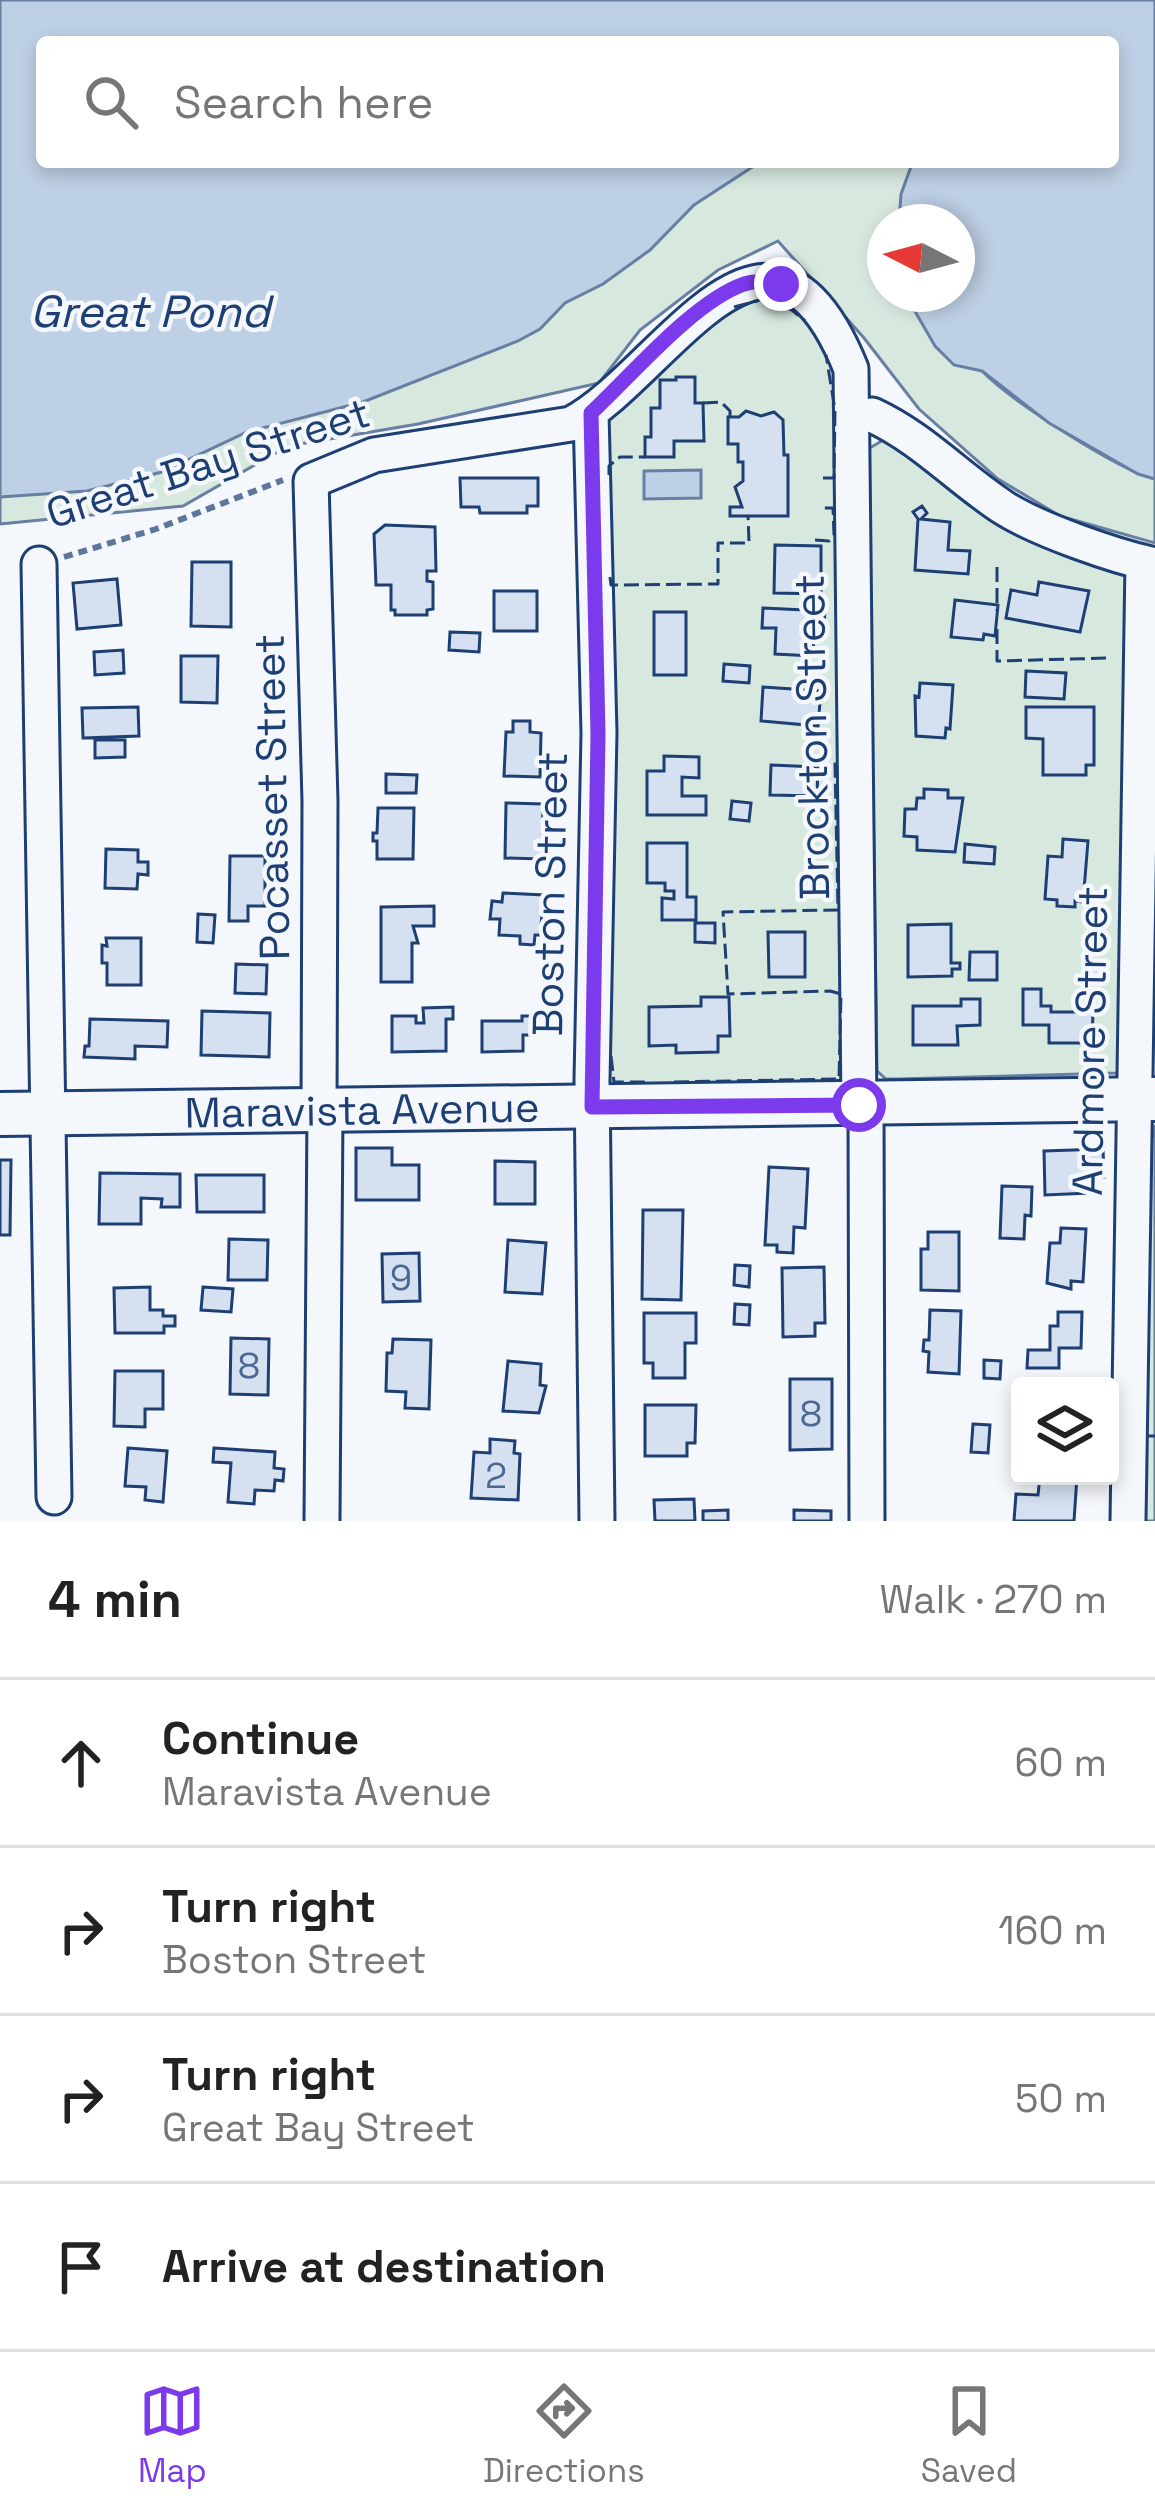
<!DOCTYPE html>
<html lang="en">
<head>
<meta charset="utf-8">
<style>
  body { margin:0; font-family:"Space Grotesk",sans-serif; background:#f6f6f6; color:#222 }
  .controls { position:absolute; right:36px; bottom:36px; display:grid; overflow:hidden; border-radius:12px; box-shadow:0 6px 18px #0003 }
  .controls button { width:108px; height:108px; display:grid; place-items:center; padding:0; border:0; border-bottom:3px solid #e0e0e0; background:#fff; color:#222; font:60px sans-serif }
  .compass { position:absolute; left:867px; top:204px; width:108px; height:108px; border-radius:50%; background:#fff; box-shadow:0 6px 18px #0003; rotate:276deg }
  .stop { position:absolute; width:36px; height:36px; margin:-27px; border:9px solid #7c3aed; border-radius:50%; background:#fff }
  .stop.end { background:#7c3aed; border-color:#fff; box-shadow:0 3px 12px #0008 }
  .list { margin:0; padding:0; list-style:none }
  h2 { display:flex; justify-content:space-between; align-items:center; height:156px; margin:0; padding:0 48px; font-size:51px }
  h2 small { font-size:39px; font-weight:400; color:#767676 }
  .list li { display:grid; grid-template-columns:78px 1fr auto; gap:36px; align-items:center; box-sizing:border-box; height:168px; padding:0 48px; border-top:3px solid #e0e0e0 }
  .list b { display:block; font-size:45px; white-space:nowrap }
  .list p { margin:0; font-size:39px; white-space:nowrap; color:#767676 }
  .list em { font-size:39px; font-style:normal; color:#767676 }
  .icon { flex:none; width:66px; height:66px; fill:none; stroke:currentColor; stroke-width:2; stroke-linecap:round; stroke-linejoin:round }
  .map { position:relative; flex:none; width:1155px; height:1521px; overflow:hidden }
  .search { position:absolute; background:#fff; box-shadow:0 6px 18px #0003; left:36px; right:36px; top:36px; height:132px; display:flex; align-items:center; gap:30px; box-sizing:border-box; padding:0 42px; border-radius:12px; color:#767676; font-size:45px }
  .sheet { height:828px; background:#fff }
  nav { display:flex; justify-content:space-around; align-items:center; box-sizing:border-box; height:168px; border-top:3px solid #e0e0e0; background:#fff; font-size:33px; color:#767676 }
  nav a { display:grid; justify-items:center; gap:6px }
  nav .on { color:#7c3aed }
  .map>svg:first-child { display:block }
  .green { fill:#d7e8df; stroke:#687fa3; stroke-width:3 }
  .water { fill:#bed0e5; stroke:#687fa3; stroke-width:3 }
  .building { fill:#d5e0f0; stroke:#1d3f73; stroke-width:3 }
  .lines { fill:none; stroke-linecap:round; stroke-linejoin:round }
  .minor-casing { stroke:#1d3f73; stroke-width:39 }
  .major-casing { stroke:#1d3f73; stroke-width:48 }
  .path { stroke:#5e769c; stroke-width:6; stroke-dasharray:9 6; stroke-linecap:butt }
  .minor { stroke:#f4f7fb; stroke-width:33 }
  .major { stroke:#f4f7fb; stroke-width:42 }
  .fence { stroke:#1d3f73; stroke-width:3; stroke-dasharray:15 6; stroke-linecap:butt }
  .route { stroke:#7c3aed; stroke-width:15 }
  .labels { text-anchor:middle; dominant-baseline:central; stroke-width:9; stroke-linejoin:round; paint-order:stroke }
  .number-label { font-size:36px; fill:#4b6792 }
  .street-label { font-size:42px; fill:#1d3f73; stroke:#f4f7fb }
  .water-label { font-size:45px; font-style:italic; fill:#1d3f73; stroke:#f4f7fb }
</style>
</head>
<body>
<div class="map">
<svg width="1155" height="1521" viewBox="0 0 1155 1521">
  <rect width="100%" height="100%" fill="#f4f7fb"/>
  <!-- green -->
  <path class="green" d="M737 162H913L915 222H885V294H925C943 319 960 348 981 370 1010 400 1116 469 1155 479V543L1060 516 998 479 919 409 864 338 778 241 718 270 640 330 599 383 418 424 288 446 183 506 0 524V464Z
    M755 295 797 305 838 358 844 1082 609 1089 605 1081 606 425C616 374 713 322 755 295Z
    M885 439 1118 564 1128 577 1122 1068 1118 1073 898 1079H886L877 1071 868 449Z
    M1155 1125V1521H1144L1150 1144Z"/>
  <!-- water -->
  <path class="water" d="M0 0H1155V479L1138 474 1049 423 982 371 954 365 935 346 905 294H957V222H899L901 194 912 164 1113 162V42H1049L1041 38 1018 42H42V162H760L694 205 650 250 603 284 565 303 540 329 518 341 363 402 247 432 162 472 87 491 0 497Z
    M701 470V498L644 499V471Z"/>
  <!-- building -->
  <path class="building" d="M676 377H695V403H703L704 441H674V457H645V437H651V408H660V380H676Z
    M746 411 761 416 774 412 783 420 784 455H788V516H730V507H742L735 487 743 481V462H738V444H728V417H739Z
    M460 478H538V506H527V513H480L479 507H461Z
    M922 506 927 513 921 519 950 522 948 550 970 551 968 574 915 570 918 519 913 512Z
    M385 525 435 527 436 571H427V581L433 582V609L427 610V615H395V610H391V585H376L374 534Z
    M775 545 821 546V594L774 593Z
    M192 562H231V627L191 626Z
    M117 579 121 625 77 629 73 583Z
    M1039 582 1089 591 1080 632 1006 618 1011 590 1037 595Z
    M494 591H537V631H494Z
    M955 600 998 605 995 636 984 634 983 640 951 637Z
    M763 608 825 611 823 635H814L813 656 775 654 776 628H762Z
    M654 612H686V675H654Z
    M450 632 480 633 479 652 449 650Z
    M123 650 124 673 95 675 94 652Z
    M181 656H218L217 703 181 702Z
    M724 664 750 666 749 683 723 681Z
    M1026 671 1066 673 1064 699 1025 697Z
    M920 683 953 685 950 729 946 728 945 738 916 736 915 696 919 697Z
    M763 687 821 691 818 726 761 721Z
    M138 707 139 736 83 738 82 708Z
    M1026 707H1094V765H1086V775H1043V739L1026 738Z
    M513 721H530V732L541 733 540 777 504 776 506 732H513Z
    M95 740H125V757L95 758Z
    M664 756 699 757V778L682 777V796H706V815H647V771H664Z
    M771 765 818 767 817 796 770 795Z
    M386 774 417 775 416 793H386Z
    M924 789 948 790V798H963L955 852 917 850V837L904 836 905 809H916L917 798H924Z
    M732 801 751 803 749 821 730 819Z
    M506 803 543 804 542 859 505 858Z
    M378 808H414L413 859H377V841H373V833H377Z
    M1063 839 1088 841 1083 902 1075 901V907L1057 906V900L1045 899 1048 856 1062 857Z
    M647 843H687V897H696V920H662V898L674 899V891H665V883H647Z
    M965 844 995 847 994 864 964 862Z
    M106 849 138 850V862H148V875L138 874 137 889 105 888Z
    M230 856H265V906H248V921H229Z
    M503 893 544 895 540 935H535L534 945 520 944V936L499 935 500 919H490L492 901 502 902Z
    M434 906V926H413L418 943H412V982H381V907Z
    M198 914 215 915 213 943 197 942Z
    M695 923H715V943L695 942Z
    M951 924V963H960V969H952V976L908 977V925Z
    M768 932H805V977H769Z
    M106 938H141V985H107V963H102V945L107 946Z
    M970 952H997V980H969Z
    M236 964 267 965 266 994 235 993Z
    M1023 989H1041V1006H1051V1012H1093L1092 1043H1049V1025H1023Z
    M701 997H729L730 1036H718V1052L676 1053V1045L649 1046V1007L701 1006Z
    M961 999H980V1025L957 1026 958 1045H913V1006H961Z
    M453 1007V1019H446V1051L392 1052V1016H416V1023H424L423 1008Z
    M202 1011 270 1013 269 1057 201 1055Z
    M522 1016H538V1035H523V1051L482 1052V1021H522Z
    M90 1019 168 1021 167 1047 135 1046V1059L84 1057 85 1046H89Z
    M356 1148H392V1165H419V1200H356Z
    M1103 1149 1104 1177H1089L1090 1193 1045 1195 1044 1151Z
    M0 1160H11L10 1235H0Z
    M495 1161 535 1162V1204H495Z
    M769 1167 808 1169 805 1228 794 1227 793 1253 777 1252V1245H765Z
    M100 1173 180 1174V1207H161L162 1199 141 1198V1224H99Z
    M196 1175H264V1212H197Z
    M1002 1186 1032 1187 1031 1216 1025 1215 1024 1239 1000 1238Z
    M643 1210H683L681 1300 642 1299Z
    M1061 1228 1086 1229 1083 1282 1071 1281V1289L1047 1283 1050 1243H1060Z
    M928 1232H959V1291L921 1290V1249H928Z
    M229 1239 268 1240 267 1280H228Z
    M508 1240 546 1243 542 1294 505 1292Z
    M419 1253 420 1301 383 1302 382 1254Z
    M735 1265 750 1266 749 1287 734 1285Z
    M824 1267 825 1323H815V1336L783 1337 782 1268Z
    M150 1287V1310H163V1316H175V1326H164V1333H115L114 1288Z
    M203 1287 233 1289 231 1312 201 1310Z
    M735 1304 750 1305 749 1325 734 1324Z
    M930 1310 961 1311 959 1374 928 1372 929 1352 923 1351 924 1340H929Z
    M1058 1312H1082L1081 1348H1059V1368H1027L1028 1350H1050V1326H1058Z
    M644 1313H696V1343H685V1378H653V1363H644Z
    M231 1338 269 1339 268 1395 230 1394Z
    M393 1339 431 1340 429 1409 405 1408 406 1392 386 1391 387 1353H392Z
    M984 1360 1001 1361 1000 1379 984 1378Z
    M508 1361 541 1364 540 1385 546 1386 539 1413 503 1411Z
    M115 1371H163V1409H145V1427L114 1426Z
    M790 1379H832V1449L790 1450Z
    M645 1405H696L695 1443H687V1456H645Z
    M973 1424 990 1425 988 1453 971 1452Z
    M490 1439 515 1441 514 1453 520 1454 518 1500 471 1498 474 1452 490 1453Z
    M128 1448 167 1451 163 1502 145 1500 146 1487 125 1486Z
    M214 1448 275 1452 274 1468 284 1469 283 1481 275 1480 274 1491 255 1490 254 1504 228 1502 231 1463 213 1462Z
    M1040 1476H1077L1074 1521H1014L1016 1494 1038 1495Z
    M694 1499 695 1521H655L654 1500Z
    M728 1510V1521H703V1511Z
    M794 1510 831 1511V1521H794Z"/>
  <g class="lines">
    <defs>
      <path id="minor" d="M591 413 599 733 592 1080 597 1521
        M872 415C922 438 958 478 1004 508 1039 530 1114 556 1155 565
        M39 564 54 1497
        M866 1104 867 1521
        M319 1111 320 801 311 481 374 455 571 424C664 376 769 164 851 369L859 1105
        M322 1519 325 1111
        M1128 1521 1143 562"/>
      <path id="major" d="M0 1114 1155 1099"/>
    </defs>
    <!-- minor casing -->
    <use href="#minor" class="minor-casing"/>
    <!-- major casing -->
    <use href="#major" class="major-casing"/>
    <!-- path -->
    <path class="path" d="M64 557 156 529 283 480"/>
    <!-- minor -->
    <use href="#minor" class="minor"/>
    <!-- major -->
    <use href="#major" class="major"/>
    <!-- fence -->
    <path class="fence" d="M766 301 792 310 805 321
      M734 307 757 301
      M703 403 721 402 730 411V417
      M609 475V466L620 457H645
      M823 478H834L835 410 826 355
      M815 540 829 541 834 535 833 508H823
      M997 567V611
      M610 577 611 585 718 584V543H749L748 515
      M997 629V661L1110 658
      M611 1056 614 1082H646
      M674 1082 839 1079 841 994 830 991 728 994 723 912 838 910 835 764 813 765
      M1147 1436H1155"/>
  </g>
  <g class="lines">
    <!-- route -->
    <path class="route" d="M781 284C768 281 757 280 744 284 693 302 631 376 591 413L598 734 592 1107 859 1105"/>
  </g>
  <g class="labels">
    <!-- number labels -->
    <g class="number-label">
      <text x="401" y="1278">9</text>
      <text x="249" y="1366">8</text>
      <text x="811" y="1414">8</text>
      <text x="496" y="1476">2</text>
    </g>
    <!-- street labels -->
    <g class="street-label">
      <text transform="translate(208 463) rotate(-18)">Great Bay Street</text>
      <text transform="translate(812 737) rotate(-91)">Brockton Street</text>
      <text transform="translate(272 797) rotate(-91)">Pocasset Street</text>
      <text transform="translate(550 894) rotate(-89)">Boston Street</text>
      <text transform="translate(1090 1041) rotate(-89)">Ardmore Street</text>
      <text transform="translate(362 1110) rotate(-1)">Maravista Avenue</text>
    </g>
    <!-- water labels -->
    <g class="water-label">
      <text x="150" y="311">Great Pond</text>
    </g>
  </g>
</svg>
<div class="controls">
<button><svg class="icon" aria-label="layers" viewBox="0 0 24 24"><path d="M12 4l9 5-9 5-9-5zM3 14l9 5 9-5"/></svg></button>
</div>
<svg class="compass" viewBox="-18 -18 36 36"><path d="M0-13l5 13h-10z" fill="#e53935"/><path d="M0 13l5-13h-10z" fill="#767676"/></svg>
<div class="stop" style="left:859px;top:1105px"></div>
<div class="stop end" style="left:781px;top:284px"></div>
<div class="search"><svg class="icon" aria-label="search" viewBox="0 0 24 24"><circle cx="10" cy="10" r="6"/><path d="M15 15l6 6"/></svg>Search here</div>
</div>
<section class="sheet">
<h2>4 min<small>Walk · 270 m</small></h2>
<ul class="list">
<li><svg class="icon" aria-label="ahead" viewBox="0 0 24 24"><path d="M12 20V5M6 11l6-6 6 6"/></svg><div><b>Continue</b><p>Maravista Avenue</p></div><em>60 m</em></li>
<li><svg class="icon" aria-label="right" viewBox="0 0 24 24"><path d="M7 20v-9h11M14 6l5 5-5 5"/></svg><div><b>Turn right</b><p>Boston Street</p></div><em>160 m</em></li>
<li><svg class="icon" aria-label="right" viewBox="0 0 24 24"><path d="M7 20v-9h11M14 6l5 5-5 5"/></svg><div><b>Turn right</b><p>Great Bay Street</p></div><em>50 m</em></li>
<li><svg class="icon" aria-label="arrive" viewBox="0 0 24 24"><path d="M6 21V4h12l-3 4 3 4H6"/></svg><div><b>Arrive at destination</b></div></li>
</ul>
</section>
<nav>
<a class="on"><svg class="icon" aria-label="map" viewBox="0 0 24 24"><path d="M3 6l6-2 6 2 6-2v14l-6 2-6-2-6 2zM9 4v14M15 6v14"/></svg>Map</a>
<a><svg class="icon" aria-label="directions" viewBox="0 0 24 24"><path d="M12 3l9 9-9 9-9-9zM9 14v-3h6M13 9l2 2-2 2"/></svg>Directions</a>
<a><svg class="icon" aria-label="saved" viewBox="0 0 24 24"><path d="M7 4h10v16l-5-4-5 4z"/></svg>Saved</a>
</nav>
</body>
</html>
